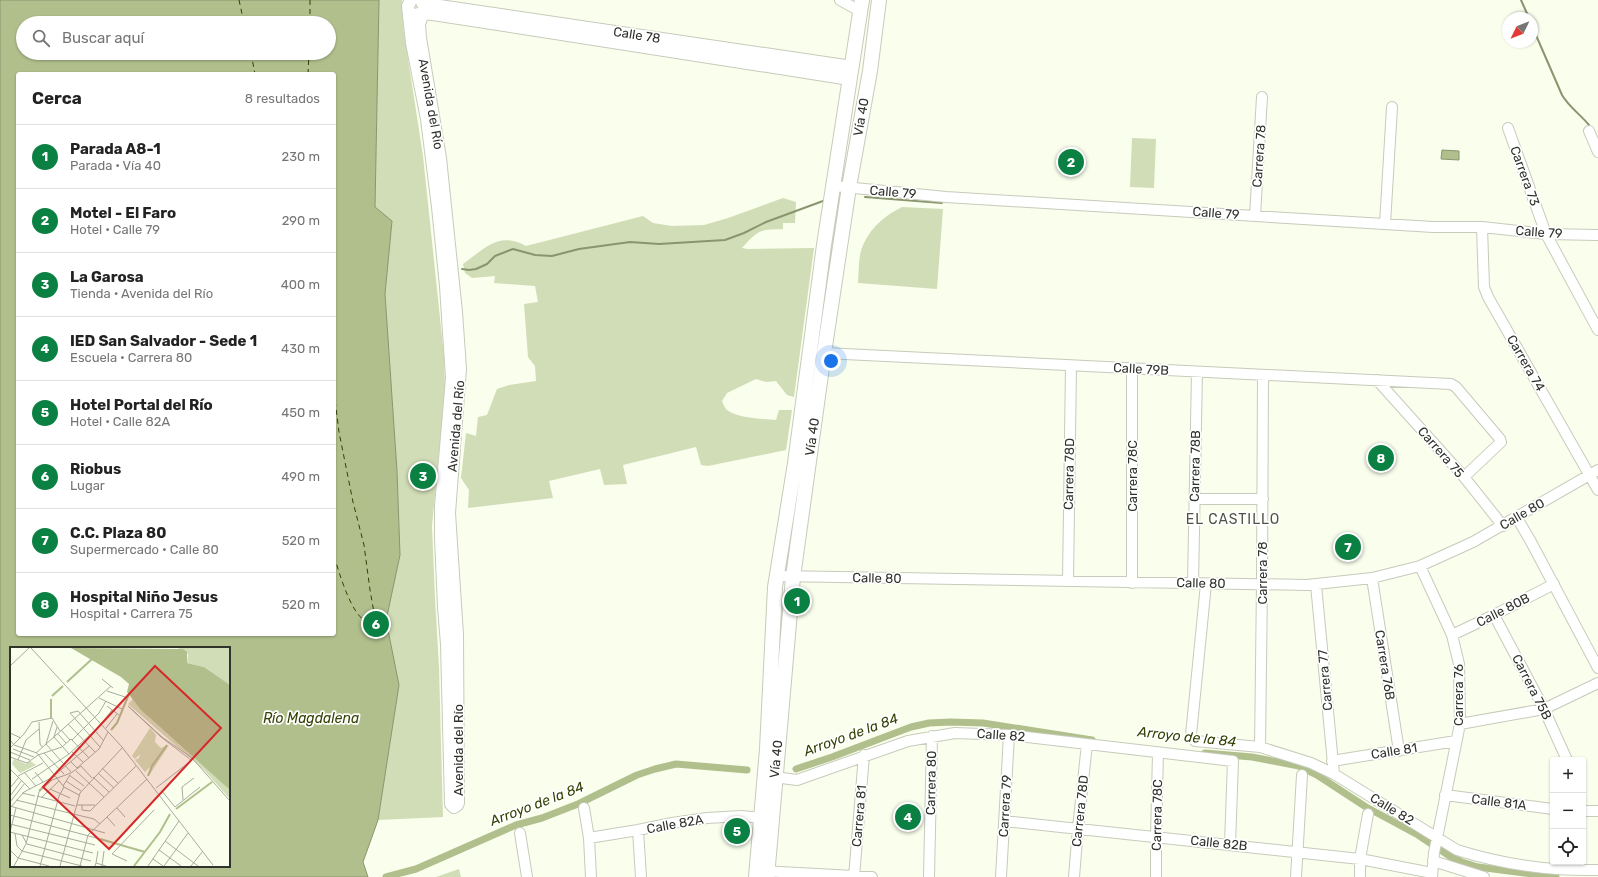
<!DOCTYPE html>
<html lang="es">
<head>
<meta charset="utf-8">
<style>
  body { margin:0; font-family:Rubik,sans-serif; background:#f2f2f2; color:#222 }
  .controls { position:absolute; right:12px; bottom:12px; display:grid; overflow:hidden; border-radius:4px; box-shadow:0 1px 3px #0004 }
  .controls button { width:36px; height:36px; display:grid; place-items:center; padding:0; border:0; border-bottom:1px solid #e0e0e0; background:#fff; color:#222; font:20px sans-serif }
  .compass { position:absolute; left:1502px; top:12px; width:36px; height:36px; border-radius:50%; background:#fff; box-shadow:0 1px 3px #0004; rotate:227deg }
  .you { position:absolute; left:831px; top:361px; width:14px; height:14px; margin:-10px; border:3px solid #fff; border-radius:50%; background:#1a73e8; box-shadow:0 0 0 6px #1a73e833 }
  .badge { display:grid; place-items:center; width:26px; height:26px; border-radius:50%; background:#0b8043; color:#fff; font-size:13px; font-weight:700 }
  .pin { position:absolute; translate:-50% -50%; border:2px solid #fff; box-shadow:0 1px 4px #0006 }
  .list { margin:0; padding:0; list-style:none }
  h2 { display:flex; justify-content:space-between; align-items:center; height:52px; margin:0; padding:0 16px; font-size:17px }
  h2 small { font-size:13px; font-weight:400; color:#767676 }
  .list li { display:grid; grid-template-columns:26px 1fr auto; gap:12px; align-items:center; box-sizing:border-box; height:64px; padding:0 16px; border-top:1px solid #e0e0e0 }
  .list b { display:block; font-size:15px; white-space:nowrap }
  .list p { margin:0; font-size:13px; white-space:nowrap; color:#767676 }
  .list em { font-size:13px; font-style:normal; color:#767676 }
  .icon { flex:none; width:22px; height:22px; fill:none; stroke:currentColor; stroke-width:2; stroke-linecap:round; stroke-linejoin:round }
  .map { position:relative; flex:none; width:1598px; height:877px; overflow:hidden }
  .search { position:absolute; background:#fff; box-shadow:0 1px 3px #0004; left:16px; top:16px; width:320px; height:44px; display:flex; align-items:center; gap:10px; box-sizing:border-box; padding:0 14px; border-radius:22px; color:#767676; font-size:15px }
  .panel { position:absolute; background:#fff; box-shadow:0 1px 3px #0004; left:16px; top:72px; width:320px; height:564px; border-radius:4px }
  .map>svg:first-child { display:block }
  .green { fill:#d1ddb6 }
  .water { fill:#b0bf8c; stroke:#8a956f; fill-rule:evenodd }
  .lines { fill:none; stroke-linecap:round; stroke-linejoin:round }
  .stream { stroke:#8a956f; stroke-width:2 }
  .canal { stroke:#b0bf8c; stroke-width:7 }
  .ferry { stroke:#344104; stroke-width:1; stroke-dasharray:5 4; stroke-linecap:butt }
  .minor-casing { stroke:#c6cbbb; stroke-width:12 }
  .major-casing { stroke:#c6cbbb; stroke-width:14 }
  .highway-casing { stroke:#c6cbbb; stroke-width:16 }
  .minor { stroke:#fff; stroke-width:10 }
  .major { stroke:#fff; stroke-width:12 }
  .highway { stroke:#fff; stroke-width:14 }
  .labels { text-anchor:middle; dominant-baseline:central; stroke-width:3.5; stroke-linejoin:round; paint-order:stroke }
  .street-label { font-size:13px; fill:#30322c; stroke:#fff }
  .neighbourhood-label { font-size:14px; letter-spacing:1px; fill:#4f5345; stroke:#fff }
  .water-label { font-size:14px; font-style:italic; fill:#344104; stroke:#fff }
  .inset-river { fill:none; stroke:#b0bf8c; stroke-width:2 }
  .inset-road { fill:none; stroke:#a9aca0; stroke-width:1 }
  .view { fill:#d62828; fill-opacity:0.15; stroke:#d62828; stroke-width:2 }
  .inset-edge { fill:none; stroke:#30322c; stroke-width:2 }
</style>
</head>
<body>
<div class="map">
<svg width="1598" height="877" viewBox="0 0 1598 877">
  <rect width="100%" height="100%" fill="#f9feed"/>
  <!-- green -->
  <path class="green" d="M379 0H402L403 26 423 156 444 356 445 388 432 526 435 598 439 667 443 817 378 820 399 685 388 630 387 616 400 555 397 471 385 294 392 221 375 207Z
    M1132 138 1156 139 1154 188 1130 187Z
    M783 198 796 202 795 223H783V229C759 230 759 229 742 248L748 249 814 248 794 397 787 395 776 381 766 382 756 379 727 393 722 401C723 404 725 408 727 410 737 418 763 419 776 420L779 410H792L786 450 708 466 701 465 696 447 623 465 627 484 604 485 600 469 549 481 553 498 468 508 469 490 461 478 466 433 476 436 478 417 487 415 497 389 509 385 536 381 535 366 528 357 524 304 538 302 535 286 494 283 495 276 472 278 465 273 463 264C485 248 499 231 526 246L643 216 653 223 672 226 704 225 728 218Z
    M902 207 943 209 937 289 858 283C859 270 858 254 864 243 872 226 886 215 902 207Z
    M459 869 461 877H436Z"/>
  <!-- water -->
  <path class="water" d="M0 0H379L375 207 392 221 385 294 397 471 400 555 387 616 388 630 399 685 378 820 363 862 368 877H0ZM23 23H329V53H23ZM18 74H334V634H18ZM11 648H229V866H11Z
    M1442 150 1459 151V160L1441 159Z"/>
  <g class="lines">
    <!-- stream -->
    <path class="stream" d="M1521 0 1529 18
      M1532 26 1562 95C1569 107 1580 114 1589 125V127
      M865 197 942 203
      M462 269 469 270 476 269 487 264 495 256 513 249 535 255 552 256 579 249 630 242 659 244 725 240 744 233 766 222 823 201"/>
    <!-- canal -->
    <path class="canal" d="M1205 753 1252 757 1299 766 1317 775 1366 807 1418 835 1451 857 1462 862 1478 867 1556 877
      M796 769 832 757 911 727 929 723 951 722 983 723 1092 740
      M386 877 416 869 516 825 542 818 578 804 637 775 655 769 676 764 747 770"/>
    <!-- ferry -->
    <path class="ferry" d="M239 0 244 23
      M310 23V0
      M251 53 255 74
      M308 74 309 53
      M334 392 339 432 353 502 364 545 370 590 376 624C372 623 367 622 364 620 350 611 339 572 334 556"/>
    <defs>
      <path id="minor" d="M840 0 860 11
        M1508 128 1546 234 1598 330
        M1589 131 1598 152
        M834 186 946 197 1433 227H1482L1546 234 1598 235
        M1255 216 1262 97
        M1385 224 1392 107
        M1482 227 1484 287 1488 297 1598 490
        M824 353 1451 384 1456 387 1500 439 1501 442 1464 477
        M1132 369V583
        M1377 380 1464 477 1503 526
        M1195 499H1263
        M1517 518 1530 540 1598 668
        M1420 566 1452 635 1459 664 1460 724 1434 853 1432 877
        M777 576 1307 585 1372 578 1420 566 1473 542 1598 470
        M1372 578 1399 751
        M1068 581 1071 366
        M1193 584 1197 372
        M1206 584 1191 735 1192 738 1195 741 1260 747 1311 763 1334 774 1457 850C1501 864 1551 871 1598 870
        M1316 585 1334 774
        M1494 615 1544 709 1567 760
        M1452 635 1494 615 1554 584
        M1460 724 1544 709 1598 683
        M1260 747 1262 584 1263 376
        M1332 761 1456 741
        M774 777 797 780 908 741 955 733 1009 735 1233 761 1230 844
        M1445 795 1553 809
        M584 808 589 838 591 877
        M1583 811H1598
        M1004 821 1360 859 1432 873
        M638 830 641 877
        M520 833 527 877
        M589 838 638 830 672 823 707 818 741 816 762 818
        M1433 861 1484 877
        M762 871 872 877
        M854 877 864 755
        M929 877 932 736
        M1001 877 1009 735
        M1074 877 1078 828 1087 744
        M1156 877V837L1158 753
        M1296 877 1302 775
        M1360 877V859L1368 814"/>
      <path id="major" d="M411 0 408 6 412 43 427 119 438 207 446 286 452 378 441 506V538L444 607 447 644 451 804 454 807 457 805 458 803 457 635 449 513 460 369 456 312 440 158 420 38 419 24 425 8 421 0
        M423 2 433 5 852 67
        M415 15 422 13 433 14 850 79"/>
      <path id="highway" d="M756 877 767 749 775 587 795 463 824 245 862 0
        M767 877 793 577 824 353 849 187 870 71 879 0"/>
    </defs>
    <!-- minor casing -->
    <use href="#minor" class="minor-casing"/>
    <!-- major casing -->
    <use href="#major" class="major-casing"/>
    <!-- highway casing -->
    <use href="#highway" class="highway-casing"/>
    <!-- minor -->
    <use href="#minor" class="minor"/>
    <!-- major -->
    <use href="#major" class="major"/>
    <!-- highway -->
    <use href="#highway" class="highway"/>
  </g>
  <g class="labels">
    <!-- street labels -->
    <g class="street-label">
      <text transform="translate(637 35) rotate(9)">Calle 78</text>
      <text transform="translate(431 104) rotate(80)">Avenida del Río</text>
      <text transform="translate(861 117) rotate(-80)">Vía 40</text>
      <text transform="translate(1259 156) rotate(-86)">Carrera 78</text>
      <text transform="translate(1525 176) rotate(70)">Carrera 73</text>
      <text transform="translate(893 192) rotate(5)">Calle 79</text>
      <text transform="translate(1216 213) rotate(4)">Calle 79</text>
      <text transform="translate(1539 232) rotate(4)">Calle 79</text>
      <text transform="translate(1526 363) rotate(60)">Carrera 74</text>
      <text transform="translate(1141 369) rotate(3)">Calle 79B</text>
      <text transform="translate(456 426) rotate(-85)">Avenida del Río</text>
      <text transform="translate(812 437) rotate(-82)">Vía 40</text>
      <text transform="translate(1441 452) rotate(49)">Carrera 75</text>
      <text transform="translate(1195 466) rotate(-89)">Carrera 78B</text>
      <text transform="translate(1069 474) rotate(-89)">Carrera 78D</text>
      <text transform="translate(1132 476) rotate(-90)">Carrera 78C</text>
      <text transform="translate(1522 514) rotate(-30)">Calle 80</text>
      <text transform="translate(1262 573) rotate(-90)">Carrera 78</text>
      <text transform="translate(877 578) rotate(1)">Calle 80</text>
      <text transform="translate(1201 583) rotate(1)">Calle 80</text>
      <text transform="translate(1503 610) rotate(-27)">Calle 80B</text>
      <text transform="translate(1385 665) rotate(81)">Carrera 76B</text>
      <text transform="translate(1325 680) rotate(-95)">Carrera 77</text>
      <text transform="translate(1532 687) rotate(63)">Carrera 75B</text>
      <text transform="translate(1458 695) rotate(-90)">Carrera 76</text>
      <text transform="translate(1001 735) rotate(4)">Calle 82</text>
      <text transform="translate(458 750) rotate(-90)">Avenida del Río</text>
      <text transform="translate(1394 751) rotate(-9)">Calle 81</text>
      <text transform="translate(776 759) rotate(-84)">Vía 40</text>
      <text transform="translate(931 783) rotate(-89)">Carrera 80</text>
      <text transform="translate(1499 802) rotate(7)">Calle 81A</text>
      <text transform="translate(1005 806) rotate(-87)">Carrera 79</text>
      <text transform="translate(1392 809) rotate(31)">Calle 82</text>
      <text transform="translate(1080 811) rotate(-84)">Carrera 78D</text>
      <text transform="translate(1157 815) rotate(-89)">Carrera 78C</text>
      <text transform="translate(859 816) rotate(-85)">Carrera 81</text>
      <text transform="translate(675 824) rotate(-10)">Calle 82A</text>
      <text transform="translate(1219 843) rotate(6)">Calle 82B</text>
    </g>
    <!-- neighbourhood labels -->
    <g class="neighbourhood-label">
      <text x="1233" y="519">EL CASTILLO</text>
    </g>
    <!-- water labels -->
    <g class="water-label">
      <text x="311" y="718">Río Magdalena</text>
      <text transform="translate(851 735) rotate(-20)">Arroyo de la 84</text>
      <text transform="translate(1187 737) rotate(6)">Arroyo de la 84</text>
      <text transform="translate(537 804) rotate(-21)">Arroyo de la 84</text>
    </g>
  </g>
  <!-- overview -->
  <g transform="translate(10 647)">
    <rect width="220" height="220" fill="#f9feed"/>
    <path d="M160 1H220V39L194 20 177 16 178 7 168 1ZM123 52 141 72 212 135 220 143V152L194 123 118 57ZM140 81 146 88 145 95 151 101 159 98 140 127V120L135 125 125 113 129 111 130 107 125 112 122 109ZM4 112 16 117 20 114 26 118 10 126 2 117Z" fill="#d1ddb6"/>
    <path d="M61 1 173 2 177 5V16L194 20 217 36 220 39V143L131 63 117 45 119 37 111 30Z" fill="#b0bf8c"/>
    <path class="inset-river" d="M57 35 82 12M42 49 53 39M41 52V71M138 65 146 67 220 114M138 66 174 91 220 130M101 83 107 76 119 47M138 129 142 119 157 98M29 144 41 132M166 162 202 135M90 192 135 205M124 219 150 185 160 167"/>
    <path class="inset-road" d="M21 1 112 100 203 218M0 19 19 1M92 32 103 41M97 44 115 50M89 51 112 62M97 59 109 68M43 74 36 97 61 125M29 75 30 97 32 100M58 77 85 105M91 77 102 63M47 80 44 90 59 107M96 81 107 67M51 83 60 93M0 86 11 91M48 87 56 96M62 93 89 66 96 54M1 94 4 98 27 106 54 140 69 148M90 100 60 66 68 64 93 93M0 101 14 87 22 75 42 71 50 84M3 102 24 110M0 105 20 113M62 105 73 115M26 106 101 39M34 106 54 127M0 110 17 116 28 108 52 100 61 92 79 111M8 113 16 93 29 82M181 113 151 90 118 59 152 90 182 111 220 154M61 115 67 121 89 102 98 85M92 121 108 136M0 122 20 142M66 124 94 150M14 125 26 139M25 125 33 135M88 126 104 141M45 128 79 99M59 128 74 139M8 129 33 116M83 130 99 145M22 132 59 107 92 77M56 134 71 144M53 139 60 128M0 141 9 130M146 141 182 113M40 142 60 151M152 144 165 160 190 140M12 146 25 149M0 149 12 133M27 149 65 159M32 150 49 134M6 153 84 172 90 177M173 153 172 140 184 131M0 155 15 136M66 158H85M72 158V163L80 164 126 119M0 159 95 186M0 161 14 145 45 129M107 161 115 170M0 168 90 192M97 170 105 179M0 177 85 198M0 185 83 206M0 185 6 161M5 186 7 199 12 204 72 219M12 188 17 197 81 214M155 194 188 219M0 203 8 211 39 219M149 203 171 219M143 212 153 219M117 214 102 207 144 163M86 216 88 204M4 219 16 197 29 145 42 133 61 126 71 119 82 131M30 219 49 149 54 140M50 219 70 146 113 100M70 219 78 188 137 132M85 219 86 216 96 219M92 219 94 204M138 219 169 174M154 219 178 186M181 219 193 204"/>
    <path class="view" d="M145 19 211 81 99 202 33 140Z"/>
    <rect width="220" height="220" class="inset-edge"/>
  </g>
</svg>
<div class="controls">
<button>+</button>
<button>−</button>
<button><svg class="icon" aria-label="locate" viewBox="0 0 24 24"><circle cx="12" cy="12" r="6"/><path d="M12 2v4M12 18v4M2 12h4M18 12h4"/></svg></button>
</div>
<svg class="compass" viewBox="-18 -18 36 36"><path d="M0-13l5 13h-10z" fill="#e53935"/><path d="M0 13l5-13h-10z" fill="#767676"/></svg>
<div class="you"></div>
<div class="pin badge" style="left:797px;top:601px">1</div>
<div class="pin badge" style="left:1071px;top:162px">2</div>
<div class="pin badge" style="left:423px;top:476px">3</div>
<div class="pin badge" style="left:908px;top:817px">4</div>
<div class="pin badge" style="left:737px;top:831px">5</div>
<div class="pin badge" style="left:376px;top:624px">6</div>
<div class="pin badge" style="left:1348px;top:547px">7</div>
<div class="pin badge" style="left:1381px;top:458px">8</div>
<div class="search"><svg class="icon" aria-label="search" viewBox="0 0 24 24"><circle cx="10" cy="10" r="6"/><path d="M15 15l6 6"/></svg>Buscar aquí</div>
<section class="panel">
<h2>Cerca<small>8 resultados</small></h2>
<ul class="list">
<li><span class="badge">1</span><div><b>Parada A8-1</b><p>Parada · Vía 40</p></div><em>230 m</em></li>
<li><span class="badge">2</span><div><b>Motel - El Faro</b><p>Hotel · Calle 79</p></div><em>290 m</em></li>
<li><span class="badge">3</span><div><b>La Garosa</b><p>Tienda · Avenida del Río</p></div><em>400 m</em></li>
<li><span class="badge">4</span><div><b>IED San Salvador - Sede 1</b><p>Escuela · Carrera 80</p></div><em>430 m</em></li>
<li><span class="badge">5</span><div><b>Hotel Portal del Río</b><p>Hotel · Calle 82A</p></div><em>450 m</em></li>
<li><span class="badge">6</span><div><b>Riobus</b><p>Lugar</p></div><em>490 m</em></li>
<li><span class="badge">7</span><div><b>C.C. Plaza 80</b><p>Supermercado · Calle 80</p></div><em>520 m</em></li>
<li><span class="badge">8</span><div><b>Hospital Niño Jesus</b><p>Hospital · Carrera 75</p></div><em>520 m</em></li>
</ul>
</section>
</div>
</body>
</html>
